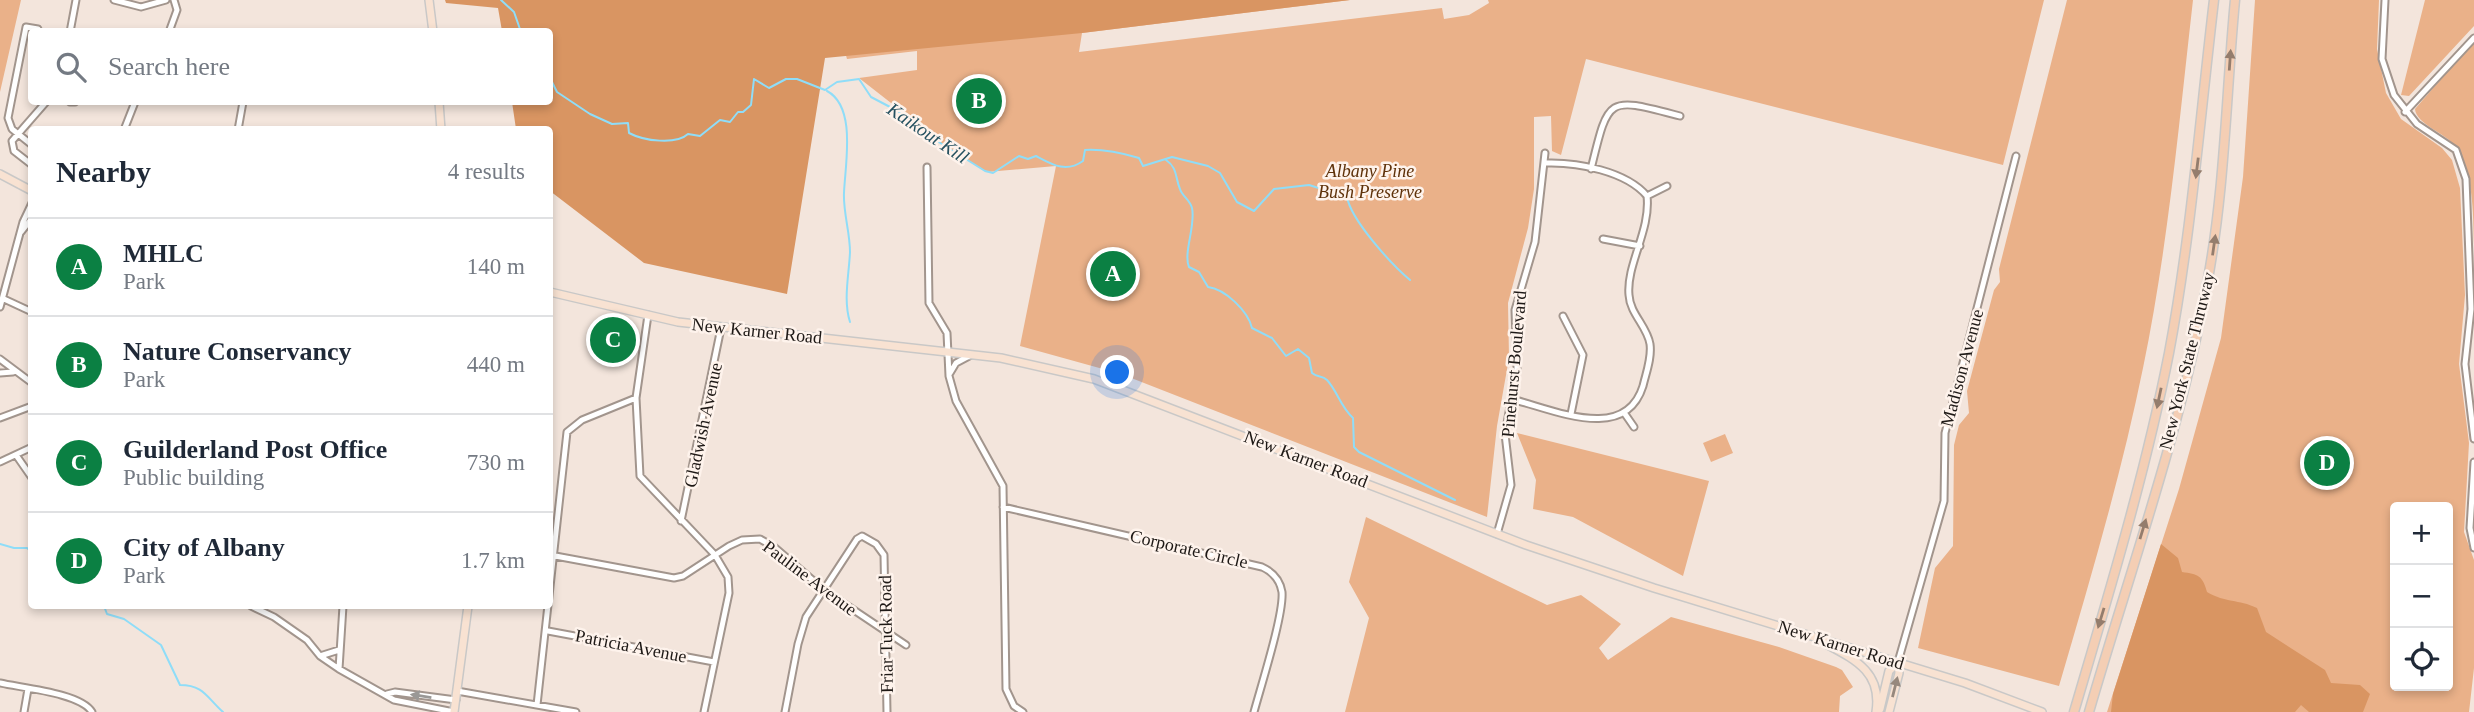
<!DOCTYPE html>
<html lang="en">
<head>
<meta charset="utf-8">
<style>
  body { margin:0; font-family:"Times New Roman",serif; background:#f2f2f3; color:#1f2937 }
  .controls { position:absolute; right:21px; bottom:21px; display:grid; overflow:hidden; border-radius:7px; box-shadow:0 4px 10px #0003 }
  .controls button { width:63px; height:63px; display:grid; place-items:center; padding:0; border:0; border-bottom:2px solid #e0e1e3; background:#fff; color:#1f2937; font:35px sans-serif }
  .you { position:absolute; left:1118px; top:373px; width:24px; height:24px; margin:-18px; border:5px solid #fff; border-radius:50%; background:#1a73e8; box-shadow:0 0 0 10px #1a73e833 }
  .badge { display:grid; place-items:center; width:46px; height:46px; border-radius:50%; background:#0b8043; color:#fff; font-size:23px; font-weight:700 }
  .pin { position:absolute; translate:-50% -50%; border:4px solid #fff; box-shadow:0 2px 7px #0006 }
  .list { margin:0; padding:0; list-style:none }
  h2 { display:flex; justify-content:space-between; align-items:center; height:91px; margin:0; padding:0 28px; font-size:30px }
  h2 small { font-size:23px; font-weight:400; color:#747a83 }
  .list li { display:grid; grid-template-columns:46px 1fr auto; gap:21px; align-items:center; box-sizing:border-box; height:98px; padding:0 28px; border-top:2px solid #e0e1e3 }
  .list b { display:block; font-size:26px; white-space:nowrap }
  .list p { margin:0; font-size:23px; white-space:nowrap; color:#747a83 }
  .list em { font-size:23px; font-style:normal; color:#747a83 }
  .icon { flex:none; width:38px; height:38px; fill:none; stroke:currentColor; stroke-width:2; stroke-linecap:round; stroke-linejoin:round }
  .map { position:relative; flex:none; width:2474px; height:712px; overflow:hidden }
  .search { position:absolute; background:#fff; box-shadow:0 4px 10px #0003; left:28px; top:28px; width:525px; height:77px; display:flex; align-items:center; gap:18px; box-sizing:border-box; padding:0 24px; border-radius:7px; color:#747a83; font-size:26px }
  .panel { position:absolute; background:#fff; box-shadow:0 4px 10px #0003; left:28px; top:126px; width:525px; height:483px; border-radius:7px }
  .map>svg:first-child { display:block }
  .green { fill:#eab189; fill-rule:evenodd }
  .forest { fill:#d99562 }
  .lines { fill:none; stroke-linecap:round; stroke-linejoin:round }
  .stream { stroke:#8fddf8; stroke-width:2 }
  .minor-casing { stroke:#a2958d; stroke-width:9 }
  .major-casing { stroke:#c9c8c7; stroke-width:10 }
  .highway-casing { stroke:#c9c8c7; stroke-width:11 }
  .minor { stroke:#fff; stroke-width:5 }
  .major { stroke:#f8e2d2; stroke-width:7 }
  .highway { stroke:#f4ceb4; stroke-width:8 }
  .oneway { fill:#947d6d }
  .oneway2 { fill:#96887d }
  .oneway3 { fill:#9a9896 }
  .labels { text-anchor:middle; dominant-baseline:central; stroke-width:5; stroke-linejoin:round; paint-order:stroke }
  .park-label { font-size:18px; font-style:italic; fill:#5f320a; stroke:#fef3ec }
  .street-label { font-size:18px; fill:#1e1916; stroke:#fef3ec }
  .water-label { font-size:19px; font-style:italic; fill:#255160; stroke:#fef3ec }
</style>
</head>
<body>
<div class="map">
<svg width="2474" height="712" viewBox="0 0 2474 712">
  <rect width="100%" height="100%" fill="#f3e5dc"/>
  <!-- green -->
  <path class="green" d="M0 0H21L0 92Z
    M830 0H1350L1082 33 1079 52 1442 8 1444 19 1469 15 1489 3 1488 0H2044L2003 165 1586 59 1561 155 1552 151 1551 116 1534 117V189L1528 228 1508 303 1509 358 1497 426 1487 517 1121 374 1020 346 1056 166 987 172 918 129V124L859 78 917 70V51L847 59Z
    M2067 0H2193C2179 123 2168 247 2143 368 2121 476 2090 580 2059 686L1918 648 1935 568 1953 546 1954 445 1959 425 1969 413 1967 391 1994 290 2000 282 1999 269Z
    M2255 0H2379L2377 49 2386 93 2401 119 2442 148 2452 160 2460 188 2465 295 2459 364 2469 443 2464 532 2474 560V668L2469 712H2107L2179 489 2221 338 2243 177ZM2395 507H2448V686H2395Z
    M2425 0H2474V26L2409 96 2401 95Z
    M2474 41V245C2473 213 2474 171 2454 145 2445 133 2416 124 2415 109Z
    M1517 433 1709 481 1683 576 1573 517 1533 509 1536 480Z
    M1725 434 1733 453 1711 462 1703 443Z
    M1366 517 1547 605 1581 595 1621 624 1599 648 1608 660 1671 617 1779 647 1836 667 1842 670 1853 687 1840 696 1839 712H1345L1369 618 1349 582Z"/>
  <!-- forest -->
  <path class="forest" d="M445 0H1350L1082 33 825 58 787 294 644 263 550 191V130L516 129 512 102H550V32L502 31 498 8 446 3Z
    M2161 544 2178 558 2182 572C2198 574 2203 576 2207 592 2226 603 2238 599 2257 608L2266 632 2325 670 2331 683 2360 685 2370 694 2363 712H2309L2301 705 2295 712H2111L2113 694Z"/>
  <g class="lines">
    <!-- stream -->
    <path class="stream" d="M501 0 514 12 521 32
      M550 78 557 92 590 114 612 124 628 123 629 133C644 141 676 145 688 134L700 136 720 120 730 122 738 112H743L751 105 754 79 769 88 786 79H797L825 90 837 82 859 79 871 97 911 118 910 124 985 171 993 173 1019 156 1028 159 1036 156C1053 165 1066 173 1083 161L1085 150C1101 149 1122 153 1139 158L1143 166 1172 157 1208 166 1220 173 1237 202 1254 211 1274 189 1309 185 1347 197C1351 220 1391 264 1410 280
      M827 91C857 107 845 165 844 193 843 212 850 232 850 252 849 275 843 300 850 322
      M1166 160C1178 168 1175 178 1180 189 1182 196 1190 200 1192 208 1196 225 1183 253 1189 267L1199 272 1208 287C1225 289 1248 311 1252 328L1272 338 1286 356 1298 349 1309 358 1312 373C1318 378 1322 375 1327 380 1338 392 1340 406 1353 418L1354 447 1359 452 1455 500
      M0 544 14 548H27L32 552
      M104 606 107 614 124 619 161 645 180 685C204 685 207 698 223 712"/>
    <defs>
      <path id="minor" d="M114 0 141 7 166 0
        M2385 0 2382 59 2394 95 2417 124 2456 150 2466 179 2471 309 2465 364 2474 439
        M70 32 76 0
        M169 32 177 10 174 0
        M70 102H75
        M2405 112 2474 38
        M124 130 135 102
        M238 130 243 102
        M32 145 12 129 8 118 26 27 38 29 37 32
        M32 165 14 151 12 141 46 102
        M927 167 929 303 947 333 949 376 956 401 1003 486 1006 689 1014 706 1023 712
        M1591 169C1609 95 1607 97 1680 116
        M1647 196 1667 186
        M21 232 32 218
        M1603 239 1640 246
        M4 299 32 312
        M0 307 23 222 32 203
        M648 315 636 398 640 476 715 555 728 577 729 593 704 712
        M1563 316 1583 355 1571 414
        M0 359 32 383
        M0 373 13 372
        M950 373 956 363 971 355
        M1511 399C1553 409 1625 444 1643 386 1646 373 1652 358 1650 344 1647 326 1630 314 1629 295 1626 265 1651 230 1647 196 1626 171 1577 162 1546 163
        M1625 414 1634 427
        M0 418 32 406
        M16 455 32 478
        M0 462 32 447
        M2474 462 2470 528 2474 548
        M1003 507 1262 567C1273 572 1280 580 1282 592 1284 614 1261 686 1254 712
        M681 521 721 328
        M1497 534 1511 485 1505 434 1517 368 1515 310 1535 242 1545 153
        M550 555 674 578 683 576 729 546 742 540 760 539 774 547 824 590 906 645
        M251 606 274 617 307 640 320 656 339 669 394 700 454 712
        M548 631 714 662
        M320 656 339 650
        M1898 662 1944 501 1945 433 2016 156
        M339 669 343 606
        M0 683C22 688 81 693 92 712
        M457 691 576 712
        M387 694 395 692 456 700
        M537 705 567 432 582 420 636 398
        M24 712 28 689
        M785 712 798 644 806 617 857 539 862 536 876 544 884 555 887 712"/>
      <path id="major" d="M429 0 433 32
        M439 102 441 130
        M0 174 32 191
        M550 292 678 322 1001 358 1094 379 1526 545 1654 588 1965 683 2042 712
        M1828 645C1858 661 1882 674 1876 712
        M1880 709 1889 671 1898 662
        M454 712 468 606
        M1889 712 1899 673 1898 662"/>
      <path id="highway" d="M2074 712C2109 593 2145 475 2169 353 2191 236 2200 118 2214 0
        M2089 712C2130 571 2181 429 2207 284 2225 190 2226 95 2235 0"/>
    </defs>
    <!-- minor casing -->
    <use href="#minor" class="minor-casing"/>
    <!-- major casing -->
    <use href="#major" class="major-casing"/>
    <!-- highway casing -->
    <use href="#highway" class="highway-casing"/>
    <!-- minor -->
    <use href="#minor" class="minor"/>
    <!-- major -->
    <use href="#major" class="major"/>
    <!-- highway -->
    <use href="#highway" class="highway"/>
  </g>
  <!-- one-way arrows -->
  <defs><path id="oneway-solid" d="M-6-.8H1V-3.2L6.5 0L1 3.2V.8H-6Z" transform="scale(1.75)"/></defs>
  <g class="oneway">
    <use href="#oneway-solid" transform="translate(2230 60) rotate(-86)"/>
    <use href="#oneway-solid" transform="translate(2197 168) rotate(97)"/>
    <use href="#oneway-solid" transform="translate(2214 245) rotate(-82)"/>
    <use href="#oneway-solid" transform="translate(2159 398) rotate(102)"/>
    <use href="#oneway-solid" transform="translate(2143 529) rotate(-73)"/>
    <use href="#oneway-solid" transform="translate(2101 618) rotate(107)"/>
  </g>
  <use class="oneway2" href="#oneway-solid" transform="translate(1895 687) rotate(-76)"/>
  <use class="oneway3" href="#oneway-solid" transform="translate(421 696) rotate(-171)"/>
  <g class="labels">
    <!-- park labels -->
    <g class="park-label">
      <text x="1370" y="171">Albany Pine<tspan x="1370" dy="21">Bush Preserve</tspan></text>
    </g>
    <!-- street labels -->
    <g class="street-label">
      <text transform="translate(757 331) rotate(6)">New Karner Road</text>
      <text transform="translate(2187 361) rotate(-76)">New York State Thruway</text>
      <text transform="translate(1514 364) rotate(-85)">Pinehurst Boulevard</text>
      <text transform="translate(1962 368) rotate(-75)">Madison Avenue</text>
      <text transform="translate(703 425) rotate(-78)">Gladwish Avenue</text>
      <text transform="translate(1306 459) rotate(21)">New Karner Road</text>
      <text transform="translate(1189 549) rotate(13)">Corporate Circle</text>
      <text transform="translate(810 578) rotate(37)">Pauline Avenue</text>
      <text transform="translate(886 634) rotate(-91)">Friar Tuck Road</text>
      <text transform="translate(1841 645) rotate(17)">New Karner Road</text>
      <text transform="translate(631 646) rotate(11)">Patricia Avenue</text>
    </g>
    <!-- water labels -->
    <g class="water-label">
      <text transform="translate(928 133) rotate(34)">Kaikout Kill</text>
    </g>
  </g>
</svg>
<div class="controls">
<button>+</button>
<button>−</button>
<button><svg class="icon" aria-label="locate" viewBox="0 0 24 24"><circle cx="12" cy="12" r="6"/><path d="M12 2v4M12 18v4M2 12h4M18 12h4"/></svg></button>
</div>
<div class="you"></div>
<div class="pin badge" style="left:1113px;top:274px">A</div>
<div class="pin badge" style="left:979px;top:101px">B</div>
<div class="pin badge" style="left:613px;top:340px">C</div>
<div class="pin badge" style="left:2327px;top:463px">D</div>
<div class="search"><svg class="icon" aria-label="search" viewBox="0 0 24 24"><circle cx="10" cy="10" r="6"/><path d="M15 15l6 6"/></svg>Search here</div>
<section class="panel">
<h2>Nearby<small>4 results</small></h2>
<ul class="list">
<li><span class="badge">A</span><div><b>MHLC</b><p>Park</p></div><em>140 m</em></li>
<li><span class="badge">B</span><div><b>Nature Conservancy</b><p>Park</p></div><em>440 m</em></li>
<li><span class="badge">C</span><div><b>Guilderland Post Office</b><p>Public building</p></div><em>730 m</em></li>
<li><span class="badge">D</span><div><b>City of Albany</b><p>Park</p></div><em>1.7 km</em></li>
</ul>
</section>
</div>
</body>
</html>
